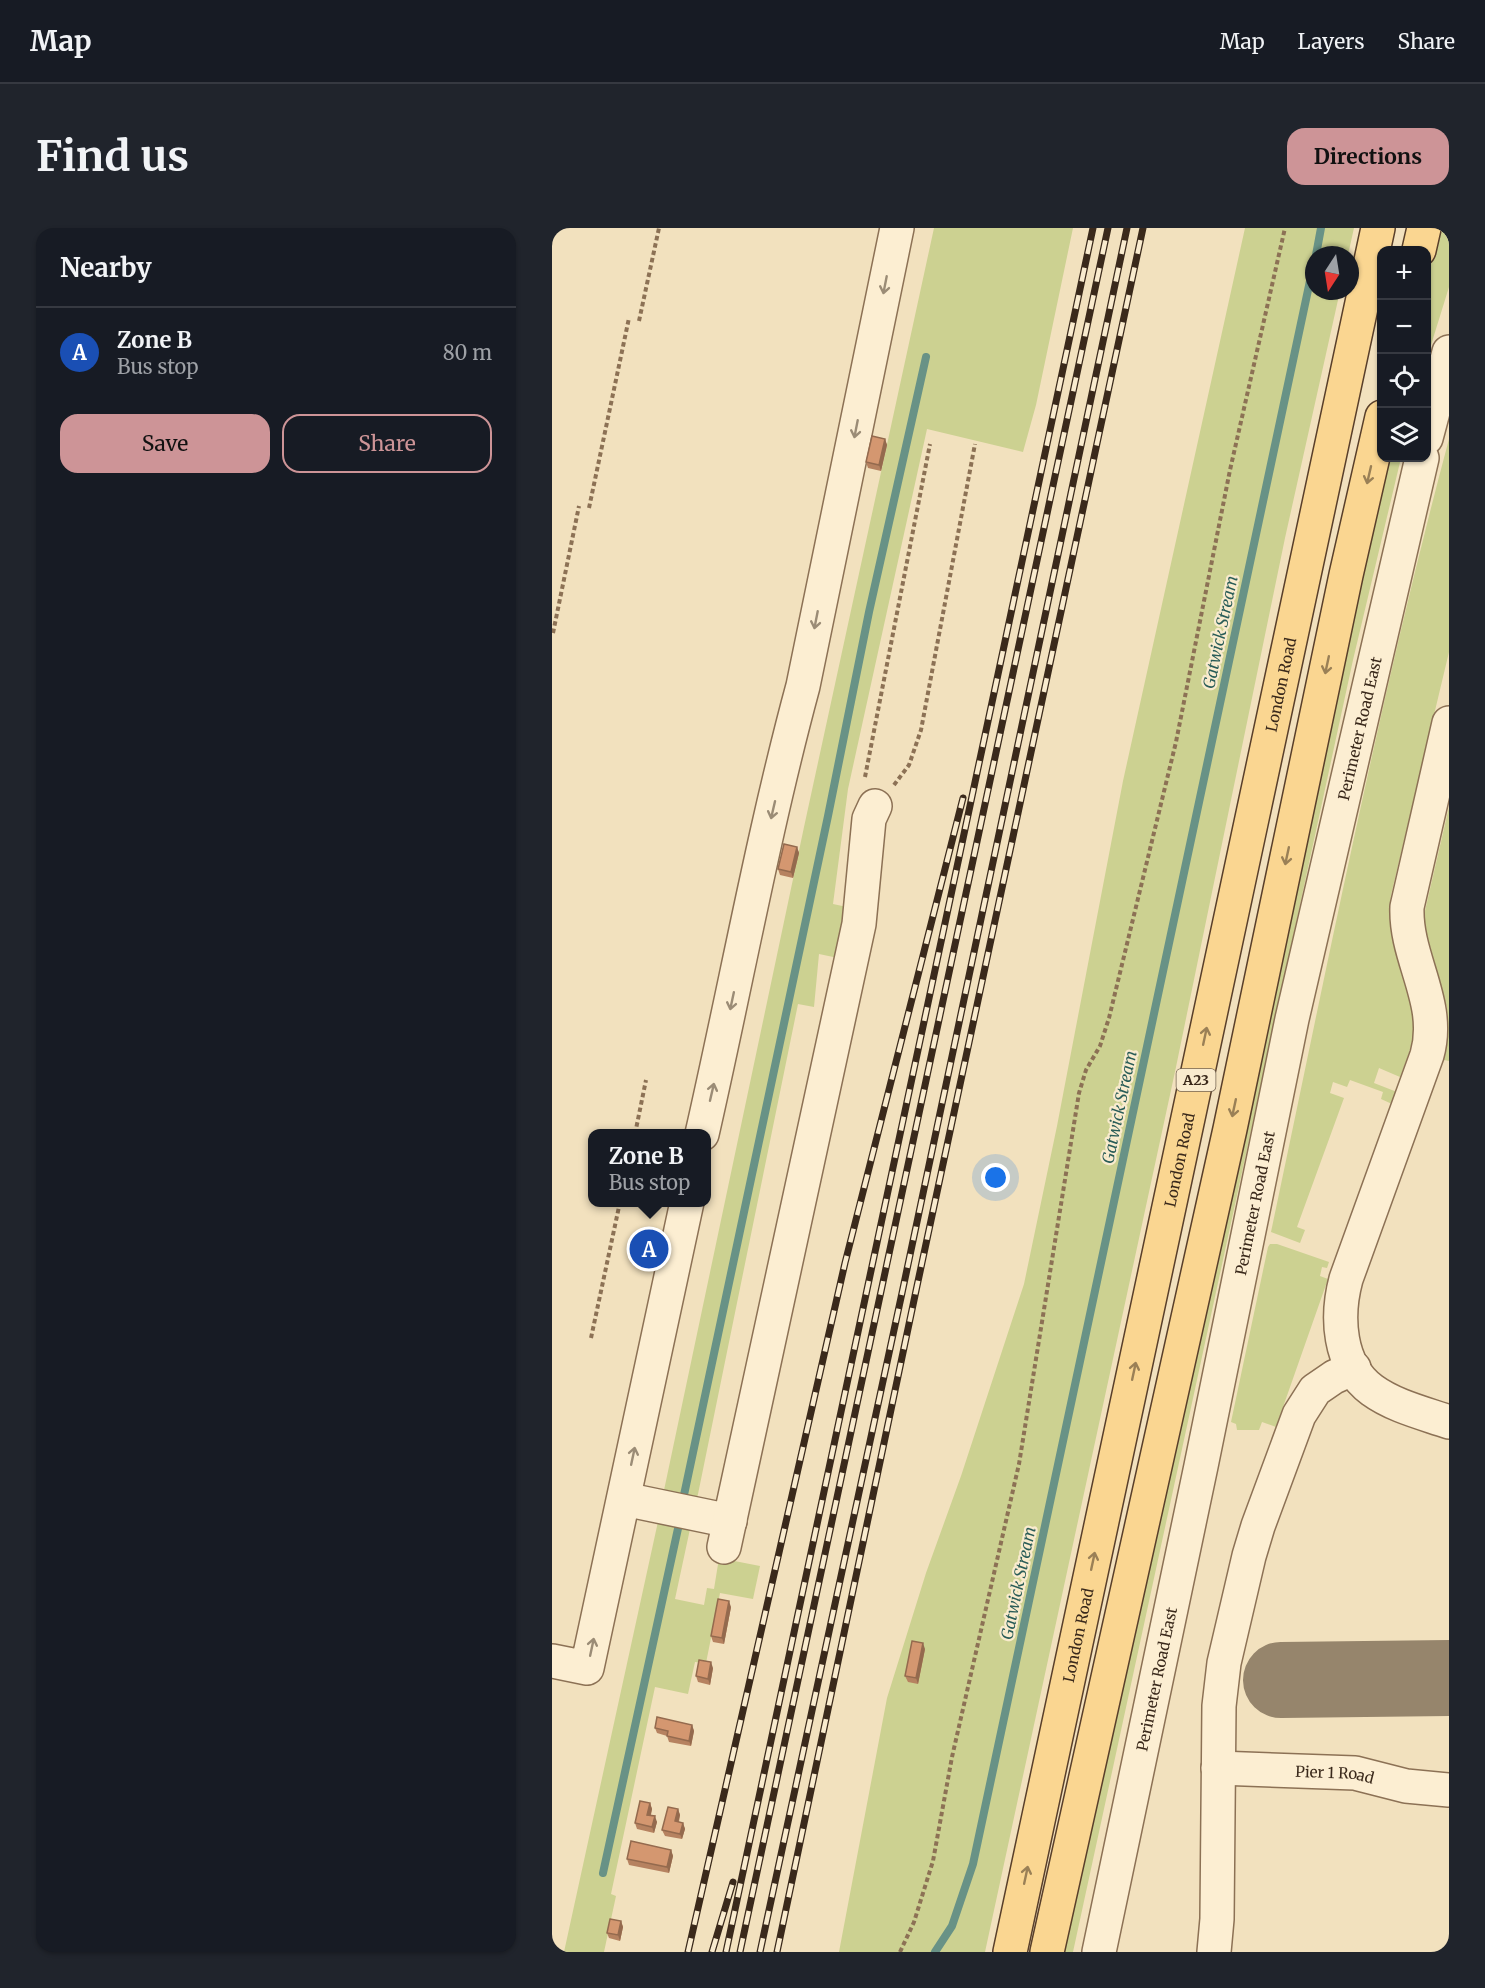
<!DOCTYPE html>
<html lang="en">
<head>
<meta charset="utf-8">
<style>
  body { margin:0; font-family:Merriweather,serif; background:#20242c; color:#f1f3f6 }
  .controls { position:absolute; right:18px; top:18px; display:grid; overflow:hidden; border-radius:12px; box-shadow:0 2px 4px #0004 }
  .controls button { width:54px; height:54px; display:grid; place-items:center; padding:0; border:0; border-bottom:2px solid #363941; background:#171b24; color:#f1f3f6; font:30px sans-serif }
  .compass { position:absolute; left:753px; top:18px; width:54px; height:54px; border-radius:50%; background:#171b24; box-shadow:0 2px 4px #0004; rotate:192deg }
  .you { position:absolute; left:444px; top:950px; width:21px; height:21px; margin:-15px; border:4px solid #fff; border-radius:50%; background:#1a73e8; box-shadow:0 0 0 9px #1a73e833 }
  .badge { display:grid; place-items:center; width:39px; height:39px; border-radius:50%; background:#cd9497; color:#fff; font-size:20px; font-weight:700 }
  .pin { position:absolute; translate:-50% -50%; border:3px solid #fff; box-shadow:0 2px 6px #0006 }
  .popup { position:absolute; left:36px; top:901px; width:123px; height:78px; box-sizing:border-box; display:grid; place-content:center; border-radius:12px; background:#171b24; filter:drop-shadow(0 2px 4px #0005); font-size:20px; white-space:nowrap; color:#9ea1a6 }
  .popup b { font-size:22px; color:#f1f3f6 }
  .popup::after { content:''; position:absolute; left:50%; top:100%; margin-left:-12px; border:12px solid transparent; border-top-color:#171b24 }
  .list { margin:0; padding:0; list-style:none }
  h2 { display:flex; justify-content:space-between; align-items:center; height:78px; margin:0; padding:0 24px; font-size:26px }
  h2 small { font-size:20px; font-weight:400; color:#9ea1a6 }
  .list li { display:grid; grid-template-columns:39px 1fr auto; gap:18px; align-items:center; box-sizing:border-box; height:90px; padding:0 24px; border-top:2px solid #363941 }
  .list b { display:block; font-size:22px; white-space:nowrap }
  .list p { margin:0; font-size:20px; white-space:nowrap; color:#9ea1a6 }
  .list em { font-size:20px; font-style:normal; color:#9ea1a6 }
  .actions { display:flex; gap:12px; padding:18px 24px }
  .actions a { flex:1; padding:14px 0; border:2px solid #cd9497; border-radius:18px; text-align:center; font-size:21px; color:#cd9497 }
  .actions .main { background:#cd9497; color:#111 }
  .icon { flex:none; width:33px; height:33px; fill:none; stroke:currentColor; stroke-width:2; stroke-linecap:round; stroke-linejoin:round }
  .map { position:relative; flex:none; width:897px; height:1724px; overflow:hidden; border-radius:18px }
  header { display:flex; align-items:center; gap:36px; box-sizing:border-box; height:84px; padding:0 30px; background:#171b24; border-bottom:2px solid #363941 }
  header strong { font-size:28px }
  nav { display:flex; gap:33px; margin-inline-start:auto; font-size:21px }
  .intro { display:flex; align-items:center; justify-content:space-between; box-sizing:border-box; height:144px; padding:0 36px }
  h1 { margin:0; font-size:42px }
  .button { padding:15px 27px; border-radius:18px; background:#cd9497; color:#111; font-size:21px; font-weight:700 }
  main { display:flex; gap:36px; padding:0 36px }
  aside { flex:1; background:#171b24; border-radius:18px; box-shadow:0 2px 4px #0004 }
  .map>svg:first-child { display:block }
  .green { fill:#ccd191 }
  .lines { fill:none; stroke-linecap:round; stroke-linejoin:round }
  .stream { stroke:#689286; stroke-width:8 }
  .taxiway { stroke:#96856c; stroke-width:76 }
  .minor-casing { stroke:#8c7155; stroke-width:36 }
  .major-casing { stroke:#593f2a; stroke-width:36 }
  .path { stroke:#8c7155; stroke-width:4; stroke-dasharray:4.5 3; stroke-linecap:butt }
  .minor { stroke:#fceed2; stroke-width:33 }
  .major { stroke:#fad691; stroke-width:33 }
  .rail-casing { stroke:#3a291b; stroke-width:7 }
  .rail { stroke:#f9ebce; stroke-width:4.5; stroke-dasharray:14; stroke-linecap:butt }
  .wall { fill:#b68260 }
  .shaded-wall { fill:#946a4e }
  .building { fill:#d49770; stroke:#946a4e; stroke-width:1.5 }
  .oneway { stroke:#9b8c76 }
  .oneway2 { stroke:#9a8056 }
  .labels { text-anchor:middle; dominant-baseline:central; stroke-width:4.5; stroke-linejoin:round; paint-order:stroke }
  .shield { fill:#f9ebce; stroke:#736351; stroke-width:1.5 }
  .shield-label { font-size:14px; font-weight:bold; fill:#3a291b }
  .street-label { font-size:15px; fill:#3a291b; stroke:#f9ebce }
  .water-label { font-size:16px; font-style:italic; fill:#295c57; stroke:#f9ebce }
</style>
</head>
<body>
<header>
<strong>Map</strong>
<nav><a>Map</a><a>Layers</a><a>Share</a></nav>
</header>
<div class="intro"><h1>Find us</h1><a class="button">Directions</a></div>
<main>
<aside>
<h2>Nearby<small></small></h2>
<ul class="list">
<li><span class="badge" style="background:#1a4fb4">A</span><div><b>Zone B</b><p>Bus stop</p></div><em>80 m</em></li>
</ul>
<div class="actions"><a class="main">Save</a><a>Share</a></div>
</aside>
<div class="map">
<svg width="897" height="1724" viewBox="0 0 897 1724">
  <rect width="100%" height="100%" fill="#f2e1be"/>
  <!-- green -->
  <path class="green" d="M382 0H521L484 177 471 224 375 201 296 561 281 676 295 679 286 730 267 726 262 779 246 776 145 1271 111 1267 252 599Z
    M693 0H802L796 27H762V63H788L733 310 624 839 433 1724H287L335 1470 374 1345 409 1248 472 1056 505 898 571 553Z
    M889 0H897V59L875 130V51Z
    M897 211V424L839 667C834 701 845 731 855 763 858 775 862 787 862 800 861 817 854 833 848 849L827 840 822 855 845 864 840 876 829 871 831 864 798 852 795 859 781 854 778 865 792 870 745 999 753 1002 748 1015 719 1004C775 739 827 473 897 211Z
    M830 230H849L801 432 521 1724H511Z
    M897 579V833L892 832 896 799 895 780 873 700 872 687Z
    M718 1016H725L777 1034 775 1040 770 1039 768 1048 776 1051 724 1199 710 1194 707 1202H685L684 1196 679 1194 716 1019Z
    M107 1289 138 1301 123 1371 152 1377 155 1360 162 1361 167 1330 208 1338 201 1371 168 1365 154 1435 143 1434 136 1466 103 1459 59 1666 64 1668 52 1724H12Z"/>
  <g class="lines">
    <!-- stream -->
    <path class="stream" d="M764 27 769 0
      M132 1267 276 588 317 384 374 129
      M51 1645 127 1296
      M383 1724 400 1698 421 1636 762 34"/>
    <!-- taxiway -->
    <path class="taxiway" d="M729 1452 897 1450"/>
    <defs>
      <g id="minor">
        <path d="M874 210 897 124"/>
        <path d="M897 495 855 679C853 731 890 774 875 827L794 1051C784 1088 786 1137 820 1162 842 1178 871 1185 897 1194"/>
        <path d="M150 906C184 757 211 606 251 458L345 0"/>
        <path d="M72 1271 178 1293"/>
        <path d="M172 1319 307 696 317 591 323 578"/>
        <path d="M0 1433 35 1440 135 974"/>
        <path id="s1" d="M666 1540 803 1545 854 1558 897 1562"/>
        <path id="s2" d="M547 1724 649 1238 740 791 870 230"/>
        <path d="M662 1724 665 1691 667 1478 672 1435 697 1328 706 1298 747 1187 763 1162 782 1149 802 1140"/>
      </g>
      <g id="major">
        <path d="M867 22 872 0"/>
        <path id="s3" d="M458 1724 826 0"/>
        <path d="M495 1724 678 901 794 347 830 189"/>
      </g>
    </defs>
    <!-- minor casing -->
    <use href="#minor" class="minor-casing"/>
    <!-- major casing -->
    <use href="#major" class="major-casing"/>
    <!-- path -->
    <path class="path" d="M87 93 107 0
      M37 280 77 90
      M1 405 27 278
      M313 549 378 216
      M342 557 357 537 369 502 423 216
      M83 906 94 852
      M39 1110 68 974
      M348 1724 362 1694 381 1633 400 1529 467 1236 527 865 534 842 548 818 557 790 624 514 678 242 733 0"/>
    <!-- minor -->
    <use href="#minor" class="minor"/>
    <!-- major -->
    <use href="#major" class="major"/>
    <defs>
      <path id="rail" d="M136 1724 293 1035 411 570
        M160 1724 181 1654
        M174 1724 541 0
        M188 1724 556 0
        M208 1724 350 1065 575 0
        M225 1724 365 1058 591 0"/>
    </defs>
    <!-- rail casing -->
    <use href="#rail" class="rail-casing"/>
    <!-- rail -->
    <use href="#rail" class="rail"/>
  </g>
  <!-- wall -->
  <path class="wall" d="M333 211 335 217 329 243 316 240 314 234Z
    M245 619 247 625 241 650 228 647 226 641Z
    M102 1017 97 1041 83 1038 81 1033Z
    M179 1379 172 1416 161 1414 159 1408Z
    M373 1421 366 1456 356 1454 353 1448Z
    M161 1440 158 1457 146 1454 144 1448Z
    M140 1497 142 1503 139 1518 117 1514 115 1508 105 1505 103 1500Z
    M98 1575 100 1581 99 1587 105 1594 102 1605 85 1601 83 1595Z
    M126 1581 128 1587 127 1594 131 1595 133 1601 130 1611 113 1608 110 1602Z
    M119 1622 121 1628 117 1645 77 1637 75 1631Z
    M69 1693 71 1699 68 1713 57 1710 55 1705Z"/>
  <!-- shaded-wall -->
  <path class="shaded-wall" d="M333 211 335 217 329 243 327 237Z
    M245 619 247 625 241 650 239 644Z
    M100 1011 102 1017 97 1041 95 1035Z
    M177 1373 179 1379 172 1416 170 1410Z
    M371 1415 373 1421 366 1456 364 1450Z
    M159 1434 161 1440 158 1457 156 1451Z
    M140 1497 142 1503 139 1518 137 1513Z
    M98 1575 100 1581 97 1593 95 1587Z
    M126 1581 128 1587 125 1599 123 1593Z
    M103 1588 105 1594 102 1605 100 1599Z
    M131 1595 133 1601 130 1611 128 1606Z
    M119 1622 121 1628 117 1645 115 1639Z
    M69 1693 71 1699 68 1713 66 1707Z"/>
  <!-- building -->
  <path class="building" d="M320 208 333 211 327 237 314 234Z
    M232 616 245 619 239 644 226 641Z
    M87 1008 100 1011 95 1035 81 1033Z
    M166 1371 177 1373 170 1410 159 1408Z
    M360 1413 371 1415 364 1450 353 1448Z
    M147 1432 159 1434 156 1451 144 1448Z
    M105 1489 140 1497 137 1513 115 1508 116 1503 103 1500Z
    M88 1573 98 1575 95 1587 103 1588 100 1599 83 1595Z
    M116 1579 126 1581 123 1593 131 1595 128 1606 110 1602Z
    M79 1613 119 1622 115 1639 75 1631Z
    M58 1691 69 1693 66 1707 55 1705Z"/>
  <!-- one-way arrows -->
  <defs><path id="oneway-shaft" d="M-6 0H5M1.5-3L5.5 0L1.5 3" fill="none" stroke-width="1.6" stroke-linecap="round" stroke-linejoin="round" transform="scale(1.5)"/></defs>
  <g class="oneway">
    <use href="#oneway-shaft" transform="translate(333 57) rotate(101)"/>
    <use href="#oneway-shaft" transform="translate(304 201) rotate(101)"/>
    <use href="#oneway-shaft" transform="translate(264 392) rotate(101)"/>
    <use href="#oneway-shaft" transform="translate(221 582) rotate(103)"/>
    <use href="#oneway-shaft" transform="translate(180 773) rotate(102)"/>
    <use href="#oneway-shaft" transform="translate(160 864) rotate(-77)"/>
    <use href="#oneway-shaft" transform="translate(81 1228) rotate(-78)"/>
    <use href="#oneway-shaft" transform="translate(40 1419) rotate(-78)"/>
  </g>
  <g class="oneway2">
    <use href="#oneway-shaft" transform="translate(817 247) rotate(103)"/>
    <use href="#oneway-shaft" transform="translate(775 437) rotate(102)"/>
    <use href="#oneway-shaft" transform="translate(735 628) rotate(102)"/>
    <use href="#oneway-shaft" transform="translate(653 808) rotate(-78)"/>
    <use href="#oneway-shaft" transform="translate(682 880) rotate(102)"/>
    <use href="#oneway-shaft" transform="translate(582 1143) rotate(-78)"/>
    <use href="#oneway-shaft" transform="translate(541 1333) rotate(-78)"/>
    <use href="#oneway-shaft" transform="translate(474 1647) rotate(-78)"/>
  </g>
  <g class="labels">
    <!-- shield labels -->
    <rect class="shield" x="624.5" y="841" width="39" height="22" rx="4.5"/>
    <g class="shield-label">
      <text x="644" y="852">A23</text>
    </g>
    <!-- street labels -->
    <g class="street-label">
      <text stroke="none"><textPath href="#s3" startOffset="1296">London Road</textPath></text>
      <text stroke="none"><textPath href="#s2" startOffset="1251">Perimeter Road East</textPath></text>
      <text stroke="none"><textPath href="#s3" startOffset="810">London Road</textPath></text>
      <text stroke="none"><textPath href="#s2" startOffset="765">Perimeter Road East</textPath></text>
      <text stroke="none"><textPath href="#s3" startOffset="324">London Road</textPath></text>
      <text stroke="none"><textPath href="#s2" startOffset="279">Perimeter Road East</textPath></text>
      <text stroke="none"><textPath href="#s1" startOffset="117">Pier 1 Road</textPath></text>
    </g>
    <!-- water labels -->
    <g class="water-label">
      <text transform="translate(668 404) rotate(-78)">Gatwick Stream</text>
      <text transform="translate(567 879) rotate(-78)">Gatwick Stream</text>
      <text transform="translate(466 1355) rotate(-78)">Gatwick Stream</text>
    </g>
  </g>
</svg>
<div class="controls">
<button>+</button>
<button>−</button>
<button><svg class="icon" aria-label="locate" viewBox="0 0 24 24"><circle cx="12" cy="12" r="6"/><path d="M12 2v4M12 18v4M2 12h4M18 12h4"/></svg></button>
<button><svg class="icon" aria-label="layers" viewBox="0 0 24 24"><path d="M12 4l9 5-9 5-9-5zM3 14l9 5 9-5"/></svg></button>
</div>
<svg class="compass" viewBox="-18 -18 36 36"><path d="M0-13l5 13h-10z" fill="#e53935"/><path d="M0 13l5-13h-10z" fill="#9ea1a6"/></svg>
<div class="you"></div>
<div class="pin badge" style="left:97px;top:1021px;background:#1a4fb4">A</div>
<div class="popup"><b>Zone B</b>Bus stop</div>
</div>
</main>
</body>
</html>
